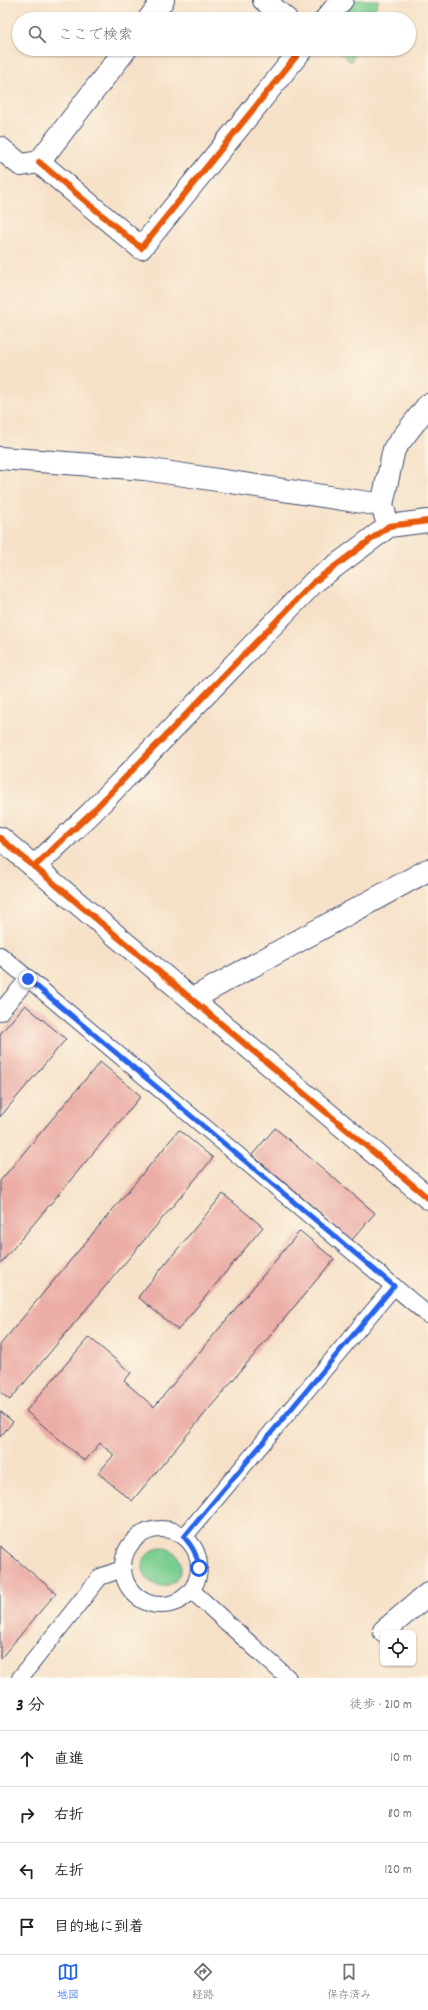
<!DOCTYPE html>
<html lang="ja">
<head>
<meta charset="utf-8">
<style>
  body { margin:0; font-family:Dekko,"Klee One",sans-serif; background:#f6f6f6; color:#202124 }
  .controls { position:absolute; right:12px; bottom:12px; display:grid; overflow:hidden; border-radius:6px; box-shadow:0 1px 3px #0004 }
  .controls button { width:36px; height:36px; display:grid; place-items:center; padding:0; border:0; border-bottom:1px solid #e0e0e0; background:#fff; color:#202124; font:20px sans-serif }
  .stop { position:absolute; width:12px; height:12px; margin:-9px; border:3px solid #2563eb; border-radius:50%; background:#fff }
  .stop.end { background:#2563eb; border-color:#fff; box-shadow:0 1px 4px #0008 }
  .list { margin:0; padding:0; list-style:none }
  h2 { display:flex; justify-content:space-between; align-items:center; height:52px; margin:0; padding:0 16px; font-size:17px }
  h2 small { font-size:13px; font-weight:400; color:#757577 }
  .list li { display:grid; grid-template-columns:26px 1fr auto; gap:12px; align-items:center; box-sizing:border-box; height:56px; padding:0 16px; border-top:1px solid #e0e0e0 }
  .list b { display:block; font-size:15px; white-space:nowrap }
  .list em { font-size:13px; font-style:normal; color:#757577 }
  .icon { flex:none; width:22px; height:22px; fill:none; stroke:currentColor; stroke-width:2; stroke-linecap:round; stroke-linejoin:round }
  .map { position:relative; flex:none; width:428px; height:1678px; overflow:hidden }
  .search { position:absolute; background:#fff; box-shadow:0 1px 3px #0004; left:12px; right:12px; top:12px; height:44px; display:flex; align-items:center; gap:10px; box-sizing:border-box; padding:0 14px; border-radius:22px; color:#757577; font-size:15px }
  .sheet { height:276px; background:#fff }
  nav { display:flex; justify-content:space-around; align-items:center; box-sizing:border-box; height:56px; border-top:1px solid #e0e0e0; background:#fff; font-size:11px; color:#757577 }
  nav a { display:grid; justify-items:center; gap:2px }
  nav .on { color:#2563eb }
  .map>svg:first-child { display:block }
  .green { fill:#7ace91; stroke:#4a7e78 }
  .building { fill:#ebada6 }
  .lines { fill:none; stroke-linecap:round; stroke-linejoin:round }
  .lane-casing { stroke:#3c4a6e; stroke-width:18 }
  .street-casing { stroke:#3c4a6e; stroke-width:24 }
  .lane { stroke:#fff; stroke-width:16 }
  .street { stroke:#fff; stroke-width:22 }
  .cycleway-casing { stroke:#fcf5e5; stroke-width:8 }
  .cycleway { stroke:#e8590c; stroke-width:6 }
  .route { stroke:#2563eb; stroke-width:5 }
</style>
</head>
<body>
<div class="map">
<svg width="428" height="1678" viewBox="0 0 428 1678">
  <rect width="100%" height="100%" fill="#fcf5e5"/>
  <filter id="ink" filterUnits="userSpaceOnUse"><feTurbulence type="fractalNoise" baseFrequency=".025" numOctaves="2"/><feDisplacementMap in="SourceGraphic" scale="8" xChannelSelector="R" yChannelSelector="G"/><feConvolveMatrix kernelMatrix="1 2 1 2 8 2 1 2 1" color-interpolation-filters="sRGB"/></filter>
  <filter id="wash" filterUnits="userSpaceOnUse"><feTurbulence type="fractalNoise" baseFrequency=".012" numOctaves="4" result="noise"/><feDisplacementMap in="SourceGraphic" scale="16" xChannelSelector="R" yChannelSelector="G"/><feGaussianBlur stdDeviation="0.9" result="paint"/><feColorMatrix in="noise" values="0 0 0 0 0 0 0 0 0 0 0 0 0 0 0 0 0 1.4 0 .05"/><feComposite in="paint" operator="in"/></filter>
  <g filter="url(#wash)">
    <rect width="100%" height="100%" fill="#f6e1c8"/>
    <!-- green -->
    <path class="green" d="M352 0H379L370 19H337Z
      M336 49H357L351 62Z
      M143 1567a19 19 0 1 1 38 0a19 19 0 1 1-38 0Z"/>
    <g id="blocks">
      <!-- building -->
      <path class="building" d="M25 1005 66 1039 0 1117V1034Z
        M100 1062 141 1096 0 1264V1181Z
        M275 1128 375 1213 352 1240 252 1155Z
        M179 1130 213 1158 10 1400 0 1392V1345Z
        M223 1194 263 1227 178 1330 138 1297Z
        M300 1231 334 1259 132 1501 98 1473 114 1455 100 1443 85 1461 26 1411 89 1337 131 1373 124 1381 154 1407Z
        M0 1411 13 1422 0 1437Z
        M0 1546 56 1593 0 1659Z"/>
    </g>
  </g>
  <g filter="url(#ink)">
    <use href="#blocks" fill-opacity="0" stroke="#3c4a6e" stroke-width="1"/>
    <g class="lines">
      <defs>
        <path id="lane" d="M0 955 428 1315
          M0 1012 28 979
          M123 1567a38 38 0 1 1 76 0a38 38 0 1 1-76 0Z
          M184 1537 394 1286
          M191 1590 288 1678
          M20 1678 100 1577 122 1569"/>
        <path id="street" d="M264 0 286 19
          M149 19 163 0
          M326 19 342 0
          M0 148 21 165 39 162 126 49
          M39 162 141 248 302 49
          M0 458 145 469 382 505
          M386 518 382 505 394 449 428 405
          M0 838 428 1198
          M34 867 92 812 314 582 389 526 428 521
          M192 999 428 870
          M384 1631 428 1594"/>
      </defs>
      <!-- lane casing -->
      <use href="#lane" class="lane-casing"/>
      <!-- street casing -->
      <use href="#street" class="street-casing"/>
      <!-- lane -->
      <use href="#lane" class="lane"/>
      <!-- street -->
      <use href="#street" class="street"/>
      <defs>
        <path id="cycleway" d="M39 162 141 248 302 49
          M0 838 428 1198
          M34 867 92 812 314 582 389 526 428 521"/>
      </defs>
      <!-- cycleway casing -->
      <use href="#cycleway" class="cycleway-casing"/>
      <!-- cycleway -->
      <use href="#cycleway" class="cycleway"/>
    </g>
  </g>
  <g class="lines" filter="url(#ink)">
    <!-- route -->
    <path class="route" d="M28 979 394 1286 184 1537C193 1547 197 1555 199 1568"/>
  </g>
</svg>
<div class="controls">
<button><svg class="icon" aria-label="locate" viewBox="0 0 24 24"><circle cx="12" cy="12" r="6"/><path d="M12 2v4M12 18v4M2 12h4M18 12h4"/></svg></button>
</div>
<div class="stop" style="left:199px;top:1568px"></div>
<div class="stop end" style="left:28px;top:979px"></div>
<div class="search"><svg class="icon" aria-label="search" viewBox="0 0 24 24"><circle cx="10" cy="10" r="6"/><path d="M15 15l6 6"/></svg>ここで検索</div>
</div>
<section class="sheet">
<h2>3 分<small>徒歩 · 210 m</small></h2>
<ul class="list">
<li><svg class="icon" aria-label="ahead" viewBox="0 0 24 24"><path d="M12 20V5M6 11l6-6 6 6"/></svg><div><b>直進</b></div><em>10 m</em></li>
<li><svg class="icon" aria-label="right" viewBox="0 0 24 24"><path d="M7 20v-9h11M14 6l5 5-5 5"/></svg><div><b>右折</b></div><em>80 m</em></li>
<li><svg class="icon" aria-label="left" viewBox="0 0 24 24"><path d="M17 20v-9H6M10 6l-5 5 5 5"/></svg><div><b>左折</b></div><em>120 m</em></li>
<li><svg class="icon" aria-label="arrive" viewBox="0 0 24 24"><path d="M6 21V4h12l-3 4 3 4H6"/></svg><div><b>目的地に到着</b></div></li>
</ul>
</section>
<nav>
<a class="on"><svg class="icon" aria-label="map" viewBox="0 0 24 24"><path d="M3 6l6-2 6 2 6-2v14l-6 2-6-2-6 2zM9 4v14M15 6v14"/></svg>地図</a>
<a><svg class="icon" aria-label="directions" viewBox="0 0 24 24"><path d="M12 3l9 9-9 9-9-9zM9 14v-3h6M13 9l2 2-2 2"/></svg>経路</a>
<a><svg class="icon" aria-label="saved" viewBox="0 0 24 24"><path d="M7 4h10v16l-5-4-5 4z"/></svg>保存済み</a>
</nav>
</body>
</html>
